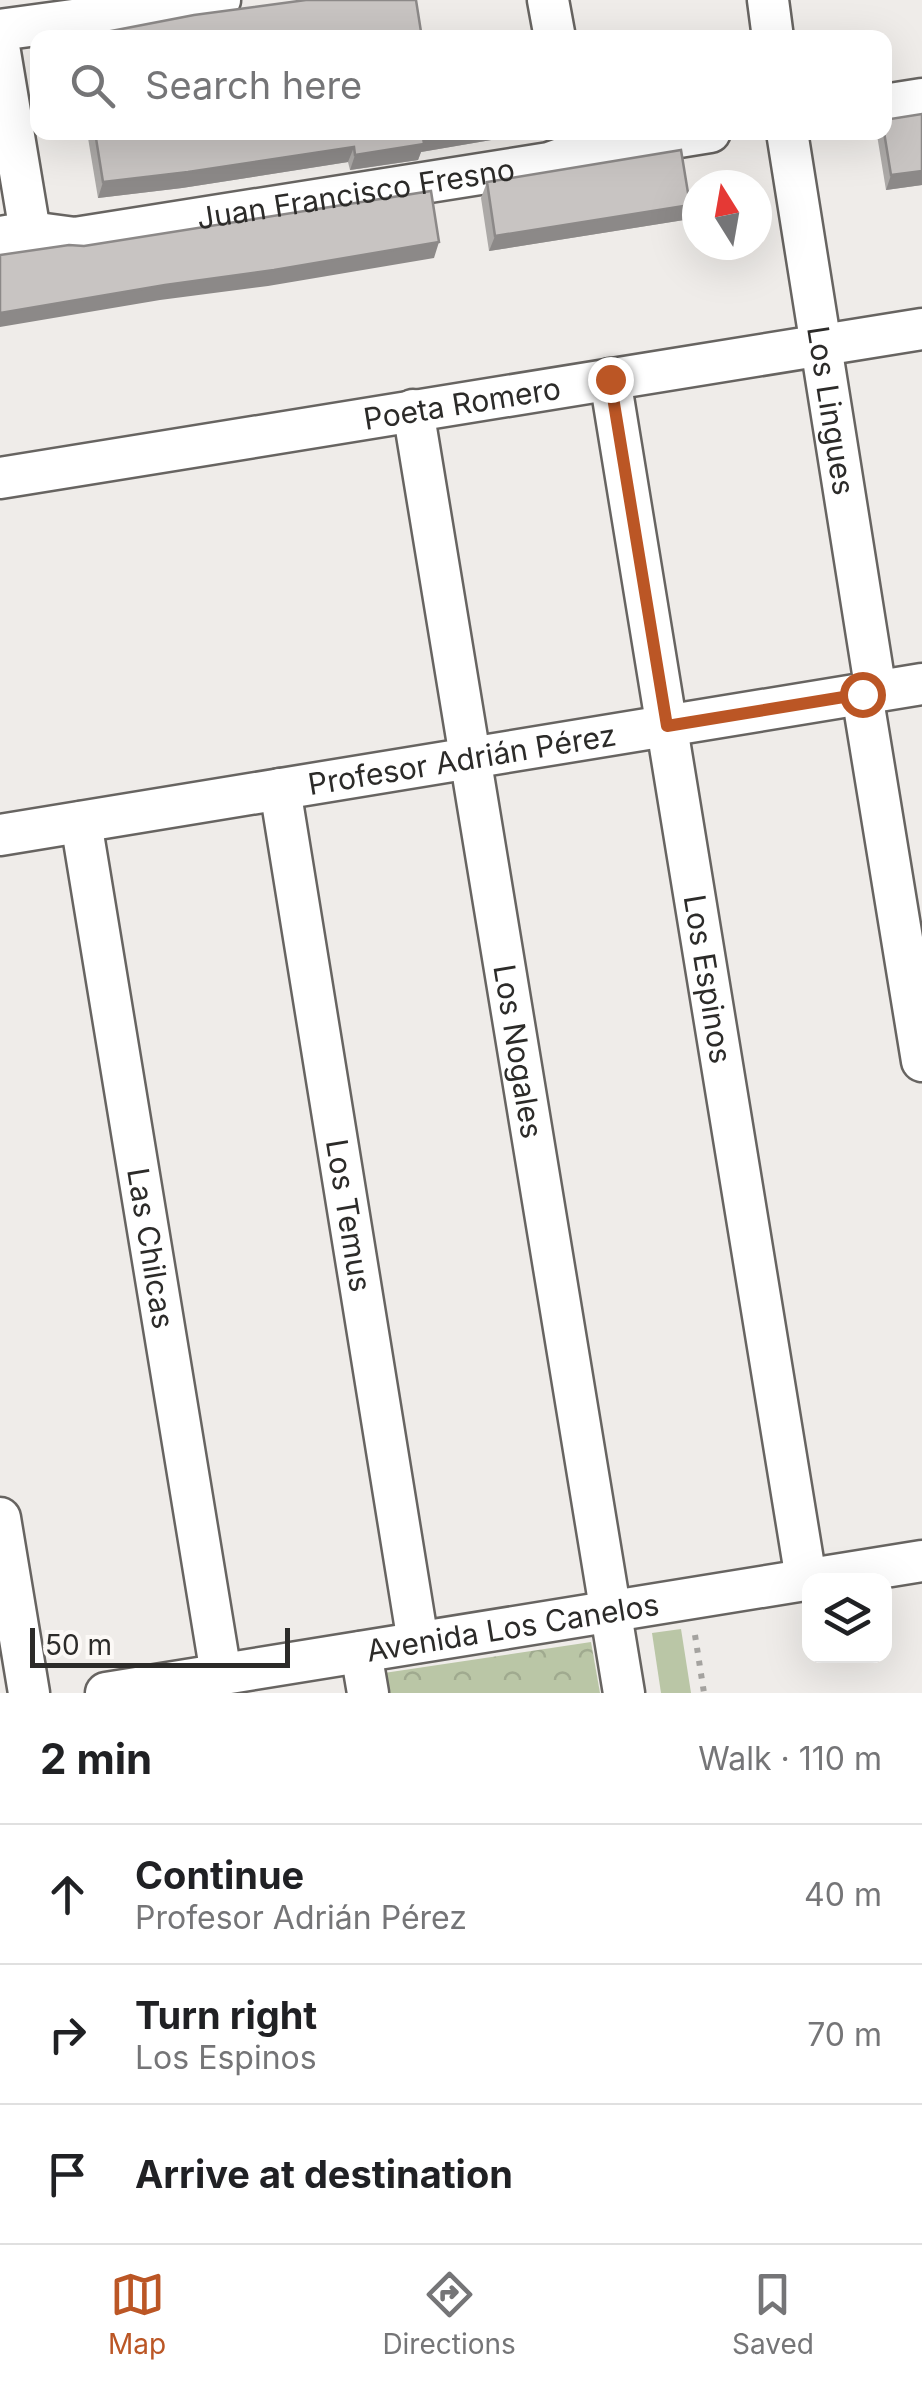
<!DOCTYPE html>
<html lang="en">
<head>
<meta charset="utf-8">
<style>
  body { margin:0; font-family:Inter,sans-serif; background:#f2f2f2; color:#202124 }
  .controls { position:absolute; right:30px; bottom:30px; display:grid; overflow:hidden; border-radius:20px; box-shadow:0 10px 40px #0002 }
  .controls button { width:90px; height:90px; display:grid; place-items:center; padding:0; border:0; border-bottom:2px solid #e0e0e0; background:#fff; color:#202124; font:50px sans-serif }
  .compass { position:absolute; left:682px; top:170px; width:90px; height:90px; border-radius:50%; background:#fff; box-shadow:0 10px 40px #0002; rotate:349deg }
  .scale { position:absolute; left:30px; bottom:25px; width:260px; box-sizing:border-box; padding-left:10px; border:5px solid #2c2b29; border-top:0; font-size:28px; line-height:35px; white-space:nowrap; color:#2c2b29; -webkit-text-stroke:8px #fcf9f6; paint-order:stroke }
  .stop { position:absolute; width:30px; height:30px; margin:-22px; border:8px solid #bb5625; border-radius:50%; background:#fff }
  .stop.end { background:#bb5625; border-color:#fff; box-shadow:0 2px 10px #0008 }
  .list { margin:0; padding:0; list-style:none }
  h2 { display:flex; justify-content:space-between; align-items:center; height:130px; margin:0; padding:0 40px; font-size:42px }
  h2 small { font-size:32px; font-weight:400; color:#757577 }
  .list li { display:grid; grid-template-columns:65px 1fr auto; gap:30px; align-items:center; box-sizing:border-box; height:140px; padding:0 40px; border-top:2px solid #e0e0e0 }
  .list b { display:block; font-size:38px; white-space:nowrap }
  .list p { margin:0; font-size:32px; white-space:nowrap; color:#757577 }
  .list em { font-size:32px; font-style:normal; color:#757577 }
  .icon { flex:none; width:55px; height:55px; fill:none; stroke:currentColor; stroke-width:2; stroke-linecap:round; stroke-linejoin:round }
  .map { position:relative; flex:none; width:922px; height:1693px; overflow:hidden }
  .search { position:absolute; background:#fff; box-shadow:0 10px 40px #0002; left:30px; right:30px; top:30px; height:110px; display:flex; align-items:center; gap:25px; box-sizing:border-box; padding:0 35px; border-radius:20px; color:#757577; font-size:38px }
  .sheet { height:550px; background:#fff }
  nav { display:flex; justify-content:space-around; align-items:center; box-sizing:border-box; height:140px; border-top:2px solid #e0e0e0; background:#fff; font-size:28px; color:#757577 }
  nav a { display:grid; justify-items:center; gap:5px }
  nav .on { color:#bb5625 }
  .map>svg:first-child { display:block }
  .grass { fill:#bac6a6 }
  .park { fill:url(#park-crowns) }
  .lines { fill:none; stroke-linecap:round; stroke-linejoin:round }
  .minor-casing { stroke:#676461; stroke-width:45 }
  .path { stroke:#a4a29f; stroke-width:6; stroke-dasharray:5 8; stroke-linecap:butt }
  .minor { stroke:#fff; stroke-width:40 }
  .wall { fill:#aca9a7 }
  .shaded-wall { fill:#8c8988 }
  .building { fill:#c8c4c2; stroke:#8c8988; stroke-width:2.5 }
  .route { stroke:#bb5625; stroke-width:12 }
  .labels { text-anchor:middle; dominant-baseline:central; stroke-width:10; stroke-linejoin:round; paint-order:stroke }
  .street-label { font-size:30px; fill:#2c2b29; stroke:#fcf9f6 }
</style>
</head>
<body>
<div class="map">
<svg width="922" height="1693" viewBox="0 0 922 1693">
  <defs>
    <pattern id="park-crowns" width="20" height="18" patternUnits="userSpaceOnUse" patternTransform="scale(2.5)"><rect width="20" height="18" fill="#bac6a6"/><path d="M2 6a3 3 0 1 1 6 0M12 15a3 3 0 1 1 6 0" fill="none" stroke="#a0aa8f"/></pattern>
  </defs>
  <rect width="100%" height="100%" fill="#efece9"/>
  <!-- grass -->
  <path class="grass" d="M681 1629 691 1693H661L652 1633Z"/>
  <!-- park -->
  <path class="park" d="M591 1642 600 1693H386L384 1673Z"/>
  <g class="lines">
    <defs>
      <g id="minor">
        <path d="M548 0 555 38"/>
        <path d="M768 0 773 38"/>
        <path d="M0 30 220 0"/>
        <path d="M0 52 30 232"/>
        <path d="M884 105 922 99"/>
        <path id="s1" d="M787 132 876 692"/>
        <path id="s2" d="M0 237 30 232 75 238 549 163 574 154 710 132"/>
        <path id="s3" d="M610 379 806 1579"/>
        <path id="s4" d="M413 410 624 1693"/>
        <path id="s5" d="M0 478 922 329"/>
        <path d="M862 694 922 1061"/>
        <path id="s6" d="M280 789 418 1642"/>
        <path id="s7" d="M81 822 221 1674"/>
        <path id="s8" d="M0 835 922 684"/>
        <path d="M0 1518 29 1693"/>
        <path d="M361 1652 368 1693"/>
        <path id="s9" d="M106 1693 922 1561"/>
      </g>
    </defs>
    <!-- minor casing -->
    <use href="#minor" class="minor-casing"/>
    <!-- path -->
    <path class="path" d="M695 1635 704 1693"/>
    <!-- minor -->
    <use href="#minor" class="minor"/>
  </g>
  <!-- wall -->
  <path class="wall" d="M922 114V185L886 190 877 135 878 132H884Z
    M87 132H499L497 139 421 152 418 160 350 170 348 162 182 188 98 198Z
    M487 182 690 205 684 220 489 251 481 198Z"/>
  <!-- shaded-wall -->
  <path class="shaded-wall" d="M451 132H499L497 139 421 152 418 160 350 170 355 155 423 137Z
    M354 147 348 162 182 188 98 198 103 182Z
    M922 171V185L886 190 891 175Z
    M690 205 684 220 489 251 495 236Z
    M439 242 434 258 268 286 160 300 0 327V313L165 285Z"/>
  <!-- building -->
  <path class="building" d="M306 0H416L422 38 80 37 194 15Z
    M922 114V171L891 175 884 132V120Z
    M95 132H451L423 137 424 144 355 155 354 147 188 172 103 182Z
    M681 150 690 205 495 236 487 182Z
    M431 191 439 242 274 270 165 285 0 313V255L69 245 84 246Z"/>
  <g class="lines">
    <!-- route -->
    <path class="route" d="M610 379 667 726 862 694"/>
  </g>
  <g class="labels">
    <!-- street labels -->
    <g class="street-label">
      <text stroke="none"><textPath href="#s2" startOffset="360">Juan Francisco Fresno</textPath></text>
      <text stroke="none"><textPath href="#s5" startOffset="468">Poeta Romero</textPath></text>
      <text stroke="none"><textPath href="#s1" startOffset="282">Los Lingues</textPath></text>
      <text stroke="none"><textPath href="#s8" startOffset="468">Profesor Adrián Pérez</textPath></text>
      <text stroke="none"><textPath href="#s3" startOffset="608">Los Espinos</textPath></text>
      <text stroke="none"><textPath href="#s4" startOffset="650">Los Nogales</textPath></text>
      <text stroke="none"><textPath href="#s6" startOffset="432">Los Temus</textPath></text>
      <text stroke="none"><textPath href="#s7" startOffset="432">Las Chilcas</textPath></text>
      <text stroke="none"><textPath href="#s9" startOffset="412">Avenida Los Canelos</textPath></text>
    </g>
  </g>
</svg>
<div class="controls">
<button><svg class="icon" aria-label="layers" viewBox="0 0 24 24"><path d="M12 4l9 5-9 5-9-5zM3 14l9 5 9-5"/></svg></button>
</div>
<svg class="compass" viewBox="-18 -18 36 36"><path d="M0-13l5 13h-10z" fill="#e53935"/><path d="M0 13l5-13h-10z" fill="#757577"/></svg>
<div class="scale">50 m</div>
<div class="stop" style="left:862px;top:694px"></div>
<div class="stop end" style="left:610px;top:379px"></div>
<div class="search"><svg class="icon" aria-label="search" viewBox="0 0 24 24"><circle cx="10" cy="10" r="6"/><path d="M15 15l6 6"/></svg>Search here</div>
</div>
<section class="sheet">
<h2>2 min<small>Walk · 110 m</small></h2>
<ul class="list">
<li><svg class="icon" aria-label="ahead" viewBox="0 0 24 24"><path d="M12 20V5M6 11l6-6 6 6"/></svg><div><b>Continue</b><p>Profesor Adrián Pérez</p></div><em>40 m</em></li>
<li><svg class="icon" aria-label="right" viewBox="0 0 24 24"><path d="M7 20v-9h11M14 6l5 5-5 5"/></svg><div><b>Turn right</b><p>Los Espinos</p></div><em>70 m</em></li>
<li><svg class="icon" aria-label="arrive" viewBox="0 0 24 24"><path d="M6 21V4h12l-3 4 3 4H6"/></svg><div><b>Arrive at destination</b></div></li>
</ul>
</section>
<nav>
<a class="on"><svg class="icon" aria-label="map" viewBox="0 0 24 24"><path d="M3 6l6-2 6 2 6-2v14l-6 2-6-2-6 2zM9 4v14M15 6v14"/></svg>Map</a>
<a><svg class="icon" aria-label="directions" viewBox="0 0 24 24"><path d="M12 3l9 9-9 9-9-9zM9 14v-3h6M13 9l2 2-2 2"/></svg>Directions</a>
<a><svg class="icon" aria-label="saved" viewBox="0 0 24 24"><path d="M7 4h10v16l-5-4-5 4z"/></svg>Saved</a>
</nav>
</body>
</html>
